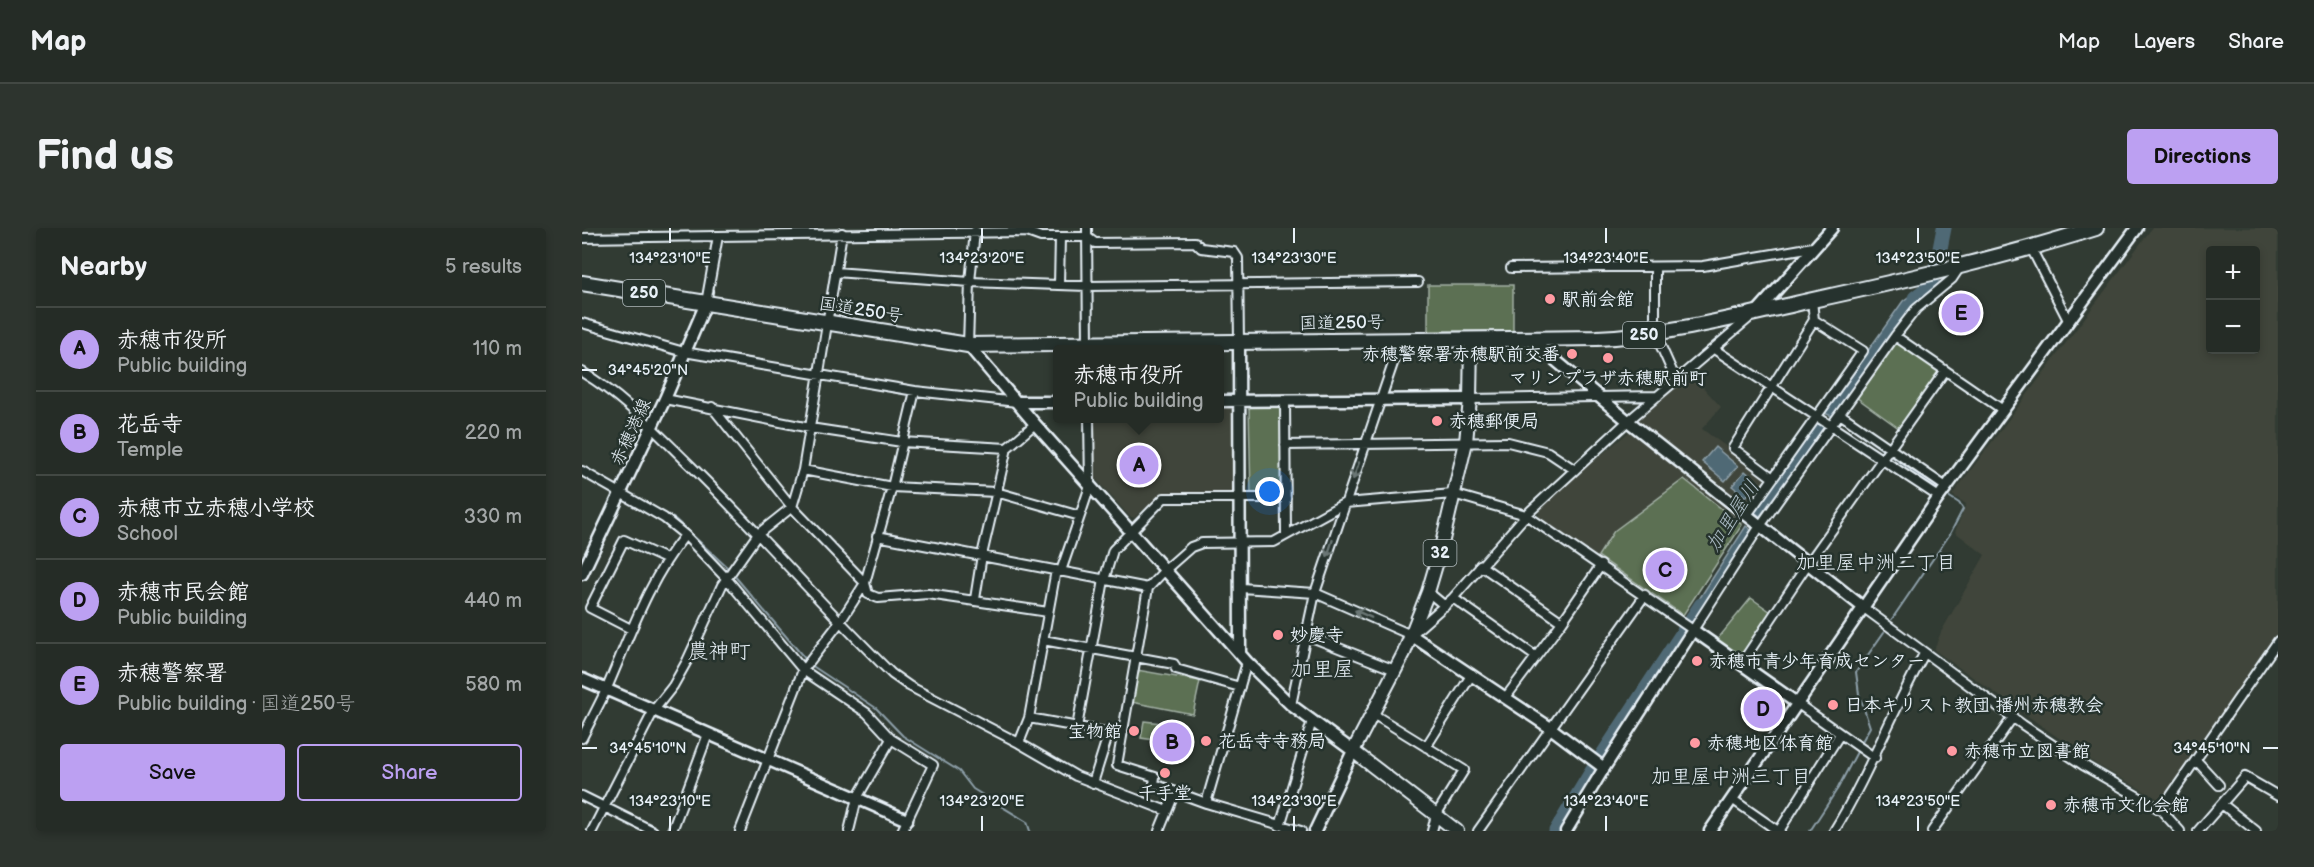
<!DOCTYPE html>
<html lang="en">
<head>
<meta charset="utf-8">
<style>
  body { margin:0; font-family:"Balsamiq Sans","Klee One",sans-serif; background:#2d342e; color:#f1f3f6 }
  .controls { position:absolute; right:18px; top:18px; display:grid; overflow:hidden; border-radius:6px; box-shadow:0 3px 9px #0003 }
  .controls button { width:54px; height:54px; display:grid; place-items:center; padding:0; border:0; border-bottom:2px solid #424843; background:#252c26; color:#f1f3f6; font:30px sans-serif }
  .you { position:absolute; left:688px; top:264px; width:21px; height:21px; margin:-15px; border:4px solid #fff; border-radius:50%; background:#1a73e8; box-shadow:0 0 0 9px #1a73e833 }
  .badge { display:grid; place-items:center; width:39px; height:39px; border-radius:50%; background:#bca0f2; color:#111; font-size:20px; font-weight:700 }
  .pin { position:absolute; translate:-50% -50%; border:3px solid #fff; box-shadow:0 2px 6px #0006 }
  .popup { position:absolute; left:471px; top:117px; width:171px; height:78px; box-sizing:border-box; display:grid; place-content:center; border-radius:6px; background:#252c26; filter:drop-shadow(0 2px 4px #0005); font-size:20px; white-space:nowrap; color:#a3a7a7 }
  .popup b { font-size:22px; color:#f1f3f6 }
  .popup::after { content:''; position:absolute; left:50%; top:100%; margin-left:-12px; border:12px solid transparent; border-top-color:#252c26 }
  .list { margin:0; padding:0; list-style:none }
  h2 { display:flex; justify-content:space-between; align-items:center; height:78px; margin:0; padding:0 24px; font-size:26px }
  h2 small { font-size:20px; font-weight:400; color:#a3a7a7 }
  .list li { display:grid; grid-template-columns:39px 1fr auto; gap:18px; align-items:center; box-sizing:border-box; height:84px; padding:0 24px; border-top:2px solid #424843 }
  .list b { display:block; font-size:22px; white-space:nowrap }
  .list p { margin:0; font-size:20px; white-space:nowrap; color:#a3a7a7 }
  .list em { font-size:20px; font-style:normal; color:#a3a7a7 }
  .actions { display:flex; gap:12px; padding:18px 24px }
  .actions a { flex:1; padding:14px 0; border:2px solid #bca0f2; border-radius:6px; text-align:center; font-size:21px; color:#bca0f2 }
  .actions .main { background:#bca0f2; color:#111 }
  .map { position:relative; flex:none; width:1696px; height:603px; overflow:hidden; border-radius:6px }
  header { display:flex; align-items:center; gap:36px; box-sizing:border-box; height:84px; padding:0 30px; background:#252c26; border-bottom:2px solid #424843 }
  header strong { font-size:28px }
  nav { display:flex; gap:33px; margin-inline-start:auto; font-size:21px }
  .intro { display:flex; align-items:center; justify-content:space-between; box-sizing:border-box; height:144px; padding:0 36px }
  h1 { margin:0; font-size:42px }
  .button { padding:15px 27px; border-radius:6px; background:#bca0f2; color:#111; font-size:21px; font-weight:700 }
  main { display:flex; gap:36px; padding:0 36px }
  aside { flex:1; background:#252c26; border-radius:6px; box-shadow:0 3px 9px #0003 }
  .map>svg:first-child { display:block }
  .built { fill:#3f453a; fill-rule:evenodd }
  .green { fill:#5c6f52; stroke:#a2b0a5; stroke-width:1.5 }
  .water { fill:#506975; stroke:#8d9fa9; stroke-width:1.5 }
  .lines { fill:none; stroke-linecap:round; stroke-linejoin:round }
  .stream { stroke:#8d9fa9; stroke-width:2 }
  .river { stroke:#506975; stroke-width:15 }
  .minor-casing { stroke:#e8f1f8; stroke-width:12 }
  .tertiary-casing { stroke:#e8f1f8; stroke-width:15 }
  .secondary-casing { stroke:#e8f1f8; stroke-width:15 }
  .primary-casing { stroke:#e8f1f8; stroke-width:16 }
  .trunk-casing { stroke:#e8f1f8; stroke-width:18 }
  .minor { stroke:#26332d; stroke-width:8 }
  .tertiary { stroke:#26332d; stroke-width:10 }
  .secondary { stroke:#26332d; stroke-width:10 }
  .primary { stroke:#26332d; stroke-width:12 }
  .trunk { stroke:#26332d; stroke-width:14 }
  .oneway { stroke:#6a7674 }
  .ticks { fill:none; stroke:#e8f1f8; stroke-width:2 }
  .poi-dot { fill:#ff9aa2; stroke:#26332d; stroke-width:2 }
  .labels { text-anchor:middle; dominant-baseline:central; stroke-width:5; stroke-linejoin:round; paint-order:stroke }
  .shield { fill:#26332d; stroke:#aeb8bb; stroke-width:1.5 }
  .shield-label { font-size:16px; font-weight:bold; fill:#e8f1f8 }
  .poi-label { font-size:18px; font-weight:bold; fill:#e8f1f8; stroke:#26332d; text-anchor:start }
  .street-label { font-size:18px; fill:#e8f1f8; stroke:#26332d }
  .water-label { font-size:20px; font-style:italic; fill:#abbbc4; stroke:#26332d }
  .neighbourhood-label { font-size:20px; fill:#e8f1f8; stroke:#26332d }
  .quarter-label { font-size:21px; fill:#e8f1f8; stroke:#26332d }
  .ticks-label { font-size:15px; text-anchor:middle; fill:#e8f1f8; stroke:#26332d; stroke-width:5; stroke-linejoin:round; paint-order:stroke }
</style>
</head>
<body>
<header>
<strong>Map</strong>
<nav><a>Map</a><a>Layers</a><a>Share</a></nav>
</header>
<div class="intro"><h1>Find us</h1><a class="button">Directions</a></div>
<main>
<aside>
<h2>Nearby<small>5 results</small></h2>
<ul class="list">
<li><span class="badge">A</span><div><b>赤穂市役所</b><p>Public building</p></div><em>110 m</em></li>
<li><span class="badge">B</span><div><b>花岳寺</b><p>Temple</p></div><em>220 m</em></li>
<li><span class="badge">C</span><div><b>赤穂市立赤穂小学校</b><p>School</p></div><em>330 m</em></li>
<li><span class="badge">D</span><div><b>赤穂市民会館</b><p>Public building</p></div><em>440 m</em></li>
<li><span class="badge">E</span><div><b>赤穂警察署</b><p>Public building · 国道250号</p></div><em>580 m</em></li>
</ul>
<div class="actions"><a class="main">Save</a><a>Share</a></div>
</aside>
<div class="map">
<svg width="1696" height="603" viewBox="0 0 1696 603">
  <rect width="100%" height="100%" fill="#313b33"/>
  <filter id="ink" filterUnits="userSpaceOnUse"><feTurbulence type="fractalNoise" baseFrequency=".0167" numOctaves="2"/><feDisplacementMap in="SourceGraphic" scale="12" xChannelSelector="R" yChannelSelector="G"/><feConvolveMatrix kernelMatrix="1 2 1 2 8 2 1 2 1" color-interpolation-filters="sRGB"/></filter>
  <g filter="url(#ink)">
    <!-- built -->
    <path class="built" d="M1570 0H1696V406L1580 573 1515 537 1352 422 1359 404 1403 327 1373 304 1384 276 1370 267ZM1674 22V122H1628V22Z
      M1109 146 1139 179 1120 201 1185 248V253L1167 280 1057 193V189Z
      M638 178H649L652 181 654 261 650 264 580 266 552 290 547 288 511 248V191L638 190Z
      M1048 203 1162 295 1102 388 957 289V282L1000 243Z"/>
    <!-- green -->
    <path class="green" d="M846 57H931V103H846Z
      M1316 113 1357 142V146L1318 201 1274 169 1313 114Z
      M698 178 700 180 701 265 699 268H669L667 179Z
      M1102 251 1160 297 1101 387 1016 328 1032 303Z
      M1169 370 1189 384 1159 430 1134 413Z
      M555 442 618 453 611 486 549 474Z
      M562 493 588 496 586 514 559 510Z"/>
    <!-- water -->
    <path class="water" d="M1356 54 1326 83 1250 188 1242 185 1321 73 1341 58Z
      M1236 192 1244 197 1178 288 1171 283Z
      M1133 219 1156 238 1143 253 1120 234Z
      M1163 243 1176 254 1164 269 1150 258Z
      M1164 298 1169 302 1112 393 1109 394 1105 390Z"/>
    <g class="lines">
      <!-- stream -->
      <path class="stream" d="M1257 191 1358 263
        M50 267 93 291 147 341
        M151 346 225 433
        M1310 391 1368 306 1381 281 1377 275 1363 266
        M229 437 294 480 321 508 377 543 391 561 445 594 448 603
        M1278 517 1288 499 1277 466 1274 444 1302 404
        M1228 603 1256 560 1276 522"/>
      <!-- river -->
      <path class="river" d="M1333 70 1346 60 1355 36 1362 0
        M974 603 1012 540 1119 377"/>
      <defs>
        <path id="minor" d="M505 0 506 118
          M0 10 136 8
          M1449 20 1487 94
          M1073 39V105L1094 152
          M929 40 1121 38 1231 19
          M253 44 388 54 505 58 836 54
          M477 57 478 9
          M124 75 136 8 445 4 459 9H505L513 15 613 14 619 20 652 24 656 30 657 114
          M0 95 102 124 333 163 435 174
          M1313 108 1421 182
          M386 117 388 54 393 3
          M1132 121 1357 269
          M0 144C42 169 72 202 107 236 177 304 240 378 310 446L327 458 437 515 494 548 585 583
          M83 171 228 200 320 214 425 220 453 196
          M888 171 1076 168
          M703 172 704 306
          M130 179 210 279 283 355 286 366 296 370 346 366 466 384
          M1258 186 1364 259
          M703 217 926 214 966 224 993 242
          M221 242 310 259 414 264 498 288 508 258 507 190
          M0 243 82 290 103 307 145 351 221 442 285 485 309 511 351 537 320 603
          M1191 250 1151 220 1232 92 1230 72
          M1165 287 1281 123 1232 92
          M295 308 566 360
          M898 337 980 394
          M479 343 498 288
          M659 360 733 365 829 407 871 370 944 287 1046 193 1166 91
          M846 364 863 378
          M871 370 953 428
          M393 371 400 327 425 220
          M1282 380 1441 497 1501 537 1579 582 1598 603
          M49 401 8 380 42 312 84 331
          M724 407 813 442
          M461 412 592 436 594 441 658 459
          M665 434 624 575 719 603
          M1159 436 1225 337 1363 143
          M924 469 980 394 1019 337
          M1216 476 1293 530
          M709 477 733 365 819 112
          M791 486 882 542 854 587 850 603
          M447 490 540 507
          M495 499 522 352 531 322 582 270H704
          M0 510C8 494 17 477 25 460 48 407 66 353 103 307
          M437 515 447 490 474 342
          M844 519 890 446
          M1614 532 1637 557
          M511 555 527 504
          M0 568 71 603
          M1150 571 1196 603
          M624 575 572 556 573 549 535 537 566 360 583 342 609 319 620 315 692 314 763 275 871 266 944 287 1111 402 1178 298 1313 108 1334 81 1370 51 1378 39
          M1640 576 1674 603
          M1579 582 1696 413
          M698 598 730 493
          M10 603 72 482 91 458 105 433 140 357 176 306 210 279 221 242 260 5
          M90 603 126 506
          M158 603 221 442 258 394 283 355 310 259 333 163
          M267 603 275 570 309 511
          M577 603 593 564
          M896 603 1063 367
          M1197 603 1258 506
          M1252 603C1287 546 1310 484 1342 426
          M1350 603 1431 489
          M1616 603 1663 549 1696 568"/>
        <path id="tertiary" d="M1174 85 1250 0
          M948 111 1046 193 1282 380
          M657 114 658 425
          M386 117 453 196 665 434 709 477 771 523 733 603
          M638 173 888 171
          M435 174H476
          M829 407 970 501 1022 540
          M0 451 325 592
          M984 603 1022 540 1111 402 1216 476
          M1128 603 1357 269 1555 0"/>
        <path id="secondary" d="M0 346 83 171 124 75"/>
        <path id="primary" d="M875 603 771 523 822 425 846 364 859 320 884 214 888 171 889 111"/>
        <path id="trunk" d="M0 55 386 117 1015 110C1087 107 1156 89 1226 73 1323 52 1419 30 1514 0"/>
      </defs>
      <!-- minor casing -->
      <use href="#minor" class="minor-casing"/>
      <!-- tertiary casing -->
      <use href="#tertiary" class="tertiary-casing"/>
      <!-- secondary casing -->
      <use href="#secondary" class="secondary-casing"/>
      <!-- primary casing -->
      <use href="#primary" class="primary-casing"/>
      <!-- trunk casing -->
      <use href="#trunk" class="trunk-casing"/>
      <!-- minor -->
      <use href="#minor" class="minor"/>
      <!-- tertiary -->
      <use href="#tertiary" class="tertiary"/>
      <!-- secondary -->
      <use href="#secondary" class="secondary"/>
      <!-- primary -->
      <use href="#primary" class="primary"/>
      <!-- trunk -->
      <use href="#trunk" class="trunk"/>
    </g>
    <!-- one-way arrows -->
    <defs><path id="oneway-shaft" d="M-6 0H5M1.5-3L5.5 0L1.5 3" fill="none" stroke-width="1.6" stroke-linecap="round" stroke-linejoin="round" transform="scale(1.5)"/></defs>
    <g class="oneway">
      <use href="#oneway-shaft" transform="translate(774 243) rotate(109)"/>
      <use href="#oneway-shaft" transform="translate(748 320) rotate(108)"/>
      <use href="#oneway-shaft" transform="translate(781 386) rotate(-156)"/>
    </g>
  </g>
  <!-- ticks -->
  <path class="ticks" d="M88 0V15M400 0V15M712 0V15M1024 0V15M1336 0V15M0 142H15M0 520H15M1681 520H1696M88 588V603M400 588V603M712 588V603M1024 588V603M1336 588V603"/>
  <!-- markers -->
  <g class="poi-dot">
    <circle cx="968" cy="71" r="6"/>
    <circle cx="990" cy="126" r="6"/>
    <circle cx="1026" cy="130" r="6"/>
    <circle cx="855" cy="193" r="6"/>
    <circle cx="696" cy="407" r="6"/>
    <circle cx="1115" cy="433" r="6"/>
    <circle cx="1251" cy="477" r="6"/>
    <circle cx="552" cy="503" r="6"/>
    <circle cx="624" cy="513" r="6"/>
    <circle cx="1113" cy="515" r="6"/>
    <circle cx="1370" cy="523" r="6"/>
    <circle cx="583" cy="545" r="6"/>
    <circle cx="1469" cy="577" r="6"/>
  </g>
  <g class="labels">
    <!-- shield labels -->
    <g class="shield">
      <rect x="41" y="52" width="42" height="26" rx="4.5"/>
      <rect x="1041" y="94" width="42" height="26" rx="4.5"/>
      <rect x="841.5" y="312" width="33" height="26" rx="4.5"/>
    </g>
    <g class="shield-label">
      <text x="62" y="65">250</text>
      <text x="1062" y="107">250</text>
      <text x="858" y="325">32</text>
    </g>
    <!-- poi labels -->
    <g class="poi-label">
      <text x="980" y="71">駅前会館</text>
      <text x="978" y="126" text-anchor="end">赤穂警察署赤穂駅前交番</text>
      <text x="1026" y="150" text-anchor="middle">マリンプラザ赤穂駅前町</text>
      <text x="867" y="193">赤穂郵便局</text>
      <text x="708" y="407">妙慶寺</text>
      <text x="1127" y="433">赤穂市青少年育成センター</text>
      <text x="1263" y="477">日本キリスト教団 播州赤穂教会</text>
      <text x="540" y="503" text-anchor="end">宝物館</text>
      <text x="636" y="513">花岳寺寺務局</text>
      <text x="1125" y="515">赤穂地区体育館</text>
      <text x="1382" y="523">赤穂市立図書館</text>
      <text x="583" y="565" text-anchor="middle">千手堂</text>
      <text x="1481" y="577">赤穂市文化会館</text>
    </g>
    <!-- street labels -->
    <g class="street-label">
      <text transform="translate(279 82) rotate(9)">国道250号</text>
      <text transform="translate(760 95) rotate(-1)">国道250号</text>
      <text transform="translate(49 204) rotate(-65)">赤穂港線</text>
    </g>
    <!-- water labels -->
    <g class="water-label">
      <text transform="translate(1151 288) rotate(-57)">加里屋川</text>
    </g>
    <!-- neighbourhood labels -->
    <g class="neighbourhood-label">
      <text x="1294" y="335">加里屋中洲二丁目</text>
      <text x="1149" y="549">加里屋中洲三丁目</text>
    </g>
    <!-- quarter labels -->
    <g class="quarter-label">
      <text x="137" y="423">農神町</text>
      <text x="741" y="441">加里屋</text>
    </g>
  </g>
  <g class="ticks-label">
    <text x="88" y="35">134°23'10"E</text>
    <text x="400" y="35">134°23'20"E</text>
    <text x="712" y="35">134°23'30"E</text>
    <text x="1024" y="35">134°23'40"E</text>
    <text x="1336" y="35">134°23'50"E</text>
    <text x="66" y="147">34°45'20"N</text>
    <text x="66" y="525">34°45'10"N</text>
    <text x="1630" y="525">34°45'10"N</text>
    <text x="88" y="578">134°23'10"E</text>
    <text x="400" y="578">134°23'20"E</text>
    <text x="712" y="578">134°23'30"E</text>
    <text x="1024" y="578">134°23'40"E</text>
    <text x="1336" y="578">134°23'50"E</text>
  </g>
</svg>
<div class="controls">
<button>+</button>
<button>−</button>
</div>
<div class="you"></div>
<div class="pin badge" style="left:557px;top:237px">A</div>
<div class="popup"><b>赤穂市役所</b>Public building</div>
<div class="pin badge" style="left:590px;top:514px">B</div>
<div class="pin badge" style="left:1083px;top:342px">C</div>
<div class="pin badge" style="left:1181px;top:481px">D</div>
<div class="pin badge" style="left:1379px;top:85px">E</div>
</div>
</main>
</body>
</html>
